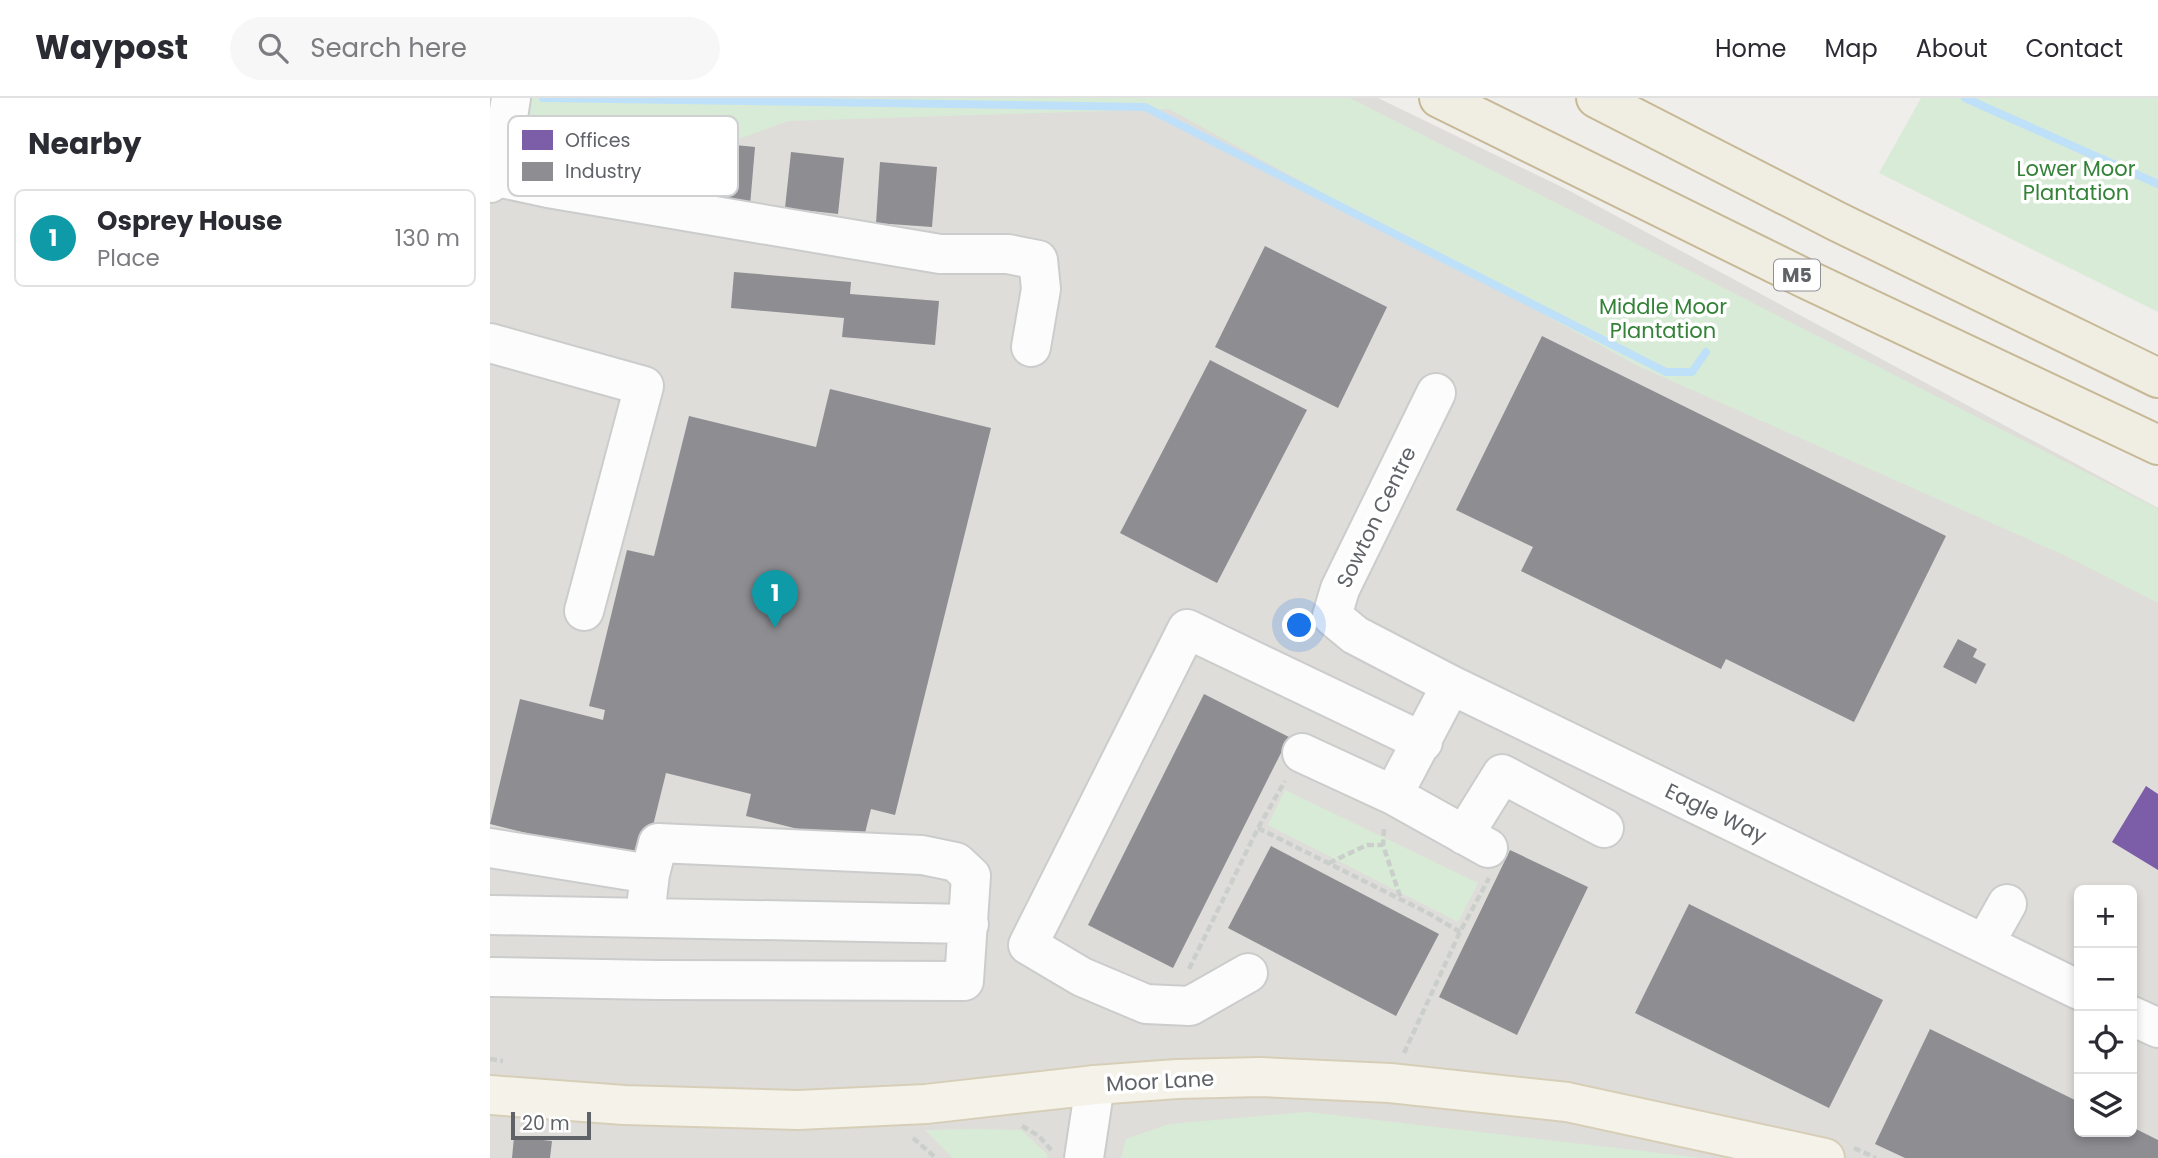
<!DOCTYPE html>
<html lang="en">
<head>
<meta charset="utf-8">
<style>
  body { margin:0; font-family:Poppins,sans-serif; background:#f7f7f7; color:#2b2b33 }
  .controls { position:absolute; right:21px; bottom:21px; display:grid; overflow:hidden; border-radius:10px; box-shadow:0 4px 10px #0003 }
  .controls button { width:63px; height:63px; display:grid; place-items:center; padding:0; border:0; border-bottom:2px solid #e1e1e2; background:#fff; color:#2b2b33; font:35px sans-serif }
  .scale { position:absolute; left:21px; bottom:18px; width:80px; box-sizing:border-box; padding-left:7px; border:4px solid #5f6368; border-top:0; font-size:19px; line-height:24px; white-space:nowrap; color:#5f6368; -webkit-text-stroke:5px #fff; paint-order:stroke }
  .you { position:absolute; left:810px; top:528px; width:24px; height:24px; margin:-18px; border:5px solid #fff; border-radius:50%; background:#1a73e8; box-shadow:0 0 0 10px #1a73e833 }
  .badge { display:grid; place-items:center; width:46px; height:46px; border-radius:50%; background:#919496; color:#fff; font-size:23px; font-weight:700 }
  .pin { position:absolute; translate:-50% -58px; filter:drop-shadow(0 2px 4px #0008) }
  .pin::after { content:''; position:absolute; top:37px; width:24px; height:21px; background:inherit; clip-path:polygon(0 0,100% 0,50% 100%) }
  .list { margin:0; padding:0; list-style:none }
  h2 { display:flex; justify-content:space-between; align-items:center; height:91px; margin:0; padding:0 28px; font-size:30px }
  h2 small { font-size:23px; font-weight:400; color:#7c7c81 }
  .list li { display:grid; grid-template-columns:46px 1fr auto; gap:21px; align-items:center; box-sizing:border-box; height:98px; margin:0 14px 14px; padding:0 14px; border:2px solid #e1e1e2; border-radius:10px }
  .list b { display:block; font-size:26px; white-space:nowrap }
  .list p { margin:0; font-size:23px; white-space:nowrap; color:#7c7c81 }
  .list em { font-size:23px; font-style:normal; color:#7c7c81 }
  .icon { flex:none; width:38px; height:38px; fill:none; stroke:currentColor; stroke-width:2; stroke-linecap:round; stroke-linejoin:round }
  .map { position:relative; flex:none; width:1668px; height:1060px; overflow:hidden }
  header { display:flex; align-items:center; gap:42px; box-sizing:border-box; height:98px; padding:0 35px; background:#fff; border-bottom:2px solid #e1e1e2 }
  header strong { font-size:33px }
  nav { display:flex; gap:38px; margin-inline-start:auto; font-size:24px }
  .search { width:490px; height:63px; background:#f7f7f7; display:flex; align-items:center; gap:18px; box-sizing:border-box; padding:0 24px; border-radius:38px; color:#7c7c81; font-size:26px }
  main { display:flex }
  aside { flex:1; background:#fff }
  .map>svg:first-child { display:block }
  .industrial { fill:#dfddda; fill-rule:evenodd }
  .green { fill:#d8ebd6 }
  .offices { fill:#7b5ea7 }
  .industry { fill:#8d8d92 }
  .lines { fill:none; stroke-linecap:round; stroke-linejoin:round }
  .stream { stroke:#bfe0f9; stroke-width:8 }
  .minor-casing { stroke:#cbcccc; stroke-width:42 }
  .major-casing { stroke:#d7ceb8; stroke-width:42 }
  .highway-casing { stroke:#c8b996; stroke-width:42 }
  .path { stroke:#cacfcc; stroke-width:4.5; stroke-dasharray:7 3.5; stroke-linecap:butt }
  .minor { stroke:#fdfcfc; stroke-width:38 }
  .major { stroke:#f4f2e9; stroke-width:38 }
  .highway { stroke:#f0ede3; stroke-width:38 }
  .labels { text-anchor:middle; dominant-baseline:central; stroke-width:7; stroke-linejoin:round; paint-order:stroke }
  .shield { fill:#fff; stroke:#8f9295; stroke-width:2 }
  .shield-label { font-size:19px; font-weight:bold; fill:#5f6368 }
  .park-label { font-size:21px; fill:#348238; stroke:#fff }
  .street-label { font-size:21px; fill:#5f6368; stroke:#fff }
  .key { fill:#fff; stroke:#cfd0d2; stroke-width:2 }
  .key-label { font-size:19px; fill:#5f6368 }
</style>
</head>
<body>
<header>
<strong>Waypost</strong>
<div class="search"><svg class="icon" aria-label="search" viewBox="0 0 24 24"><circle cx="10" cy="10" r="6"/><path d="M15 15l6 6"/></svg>Search here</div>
<nav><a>Home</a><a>Map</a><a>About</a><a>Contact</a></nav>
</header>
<main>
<aside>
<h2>Nearby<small></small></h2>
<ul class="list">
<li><span class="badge" style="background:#0f9aa8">1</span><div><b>Osprey House</b><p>Place</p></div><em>130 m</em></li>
</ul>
</aside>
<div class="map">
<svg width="1668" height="1060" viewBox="0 0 1668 1060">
  <rect width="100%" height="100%" fill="#efeeea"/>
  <!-- industrial -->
  <path class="industrial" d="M0 0H888L1078 92 1668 410V1060H0ZM1589 792H1642V1034H1589Z"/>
  <!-- green -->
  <path class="green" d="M35 0H860L1668 411V505L1576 458 1148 268 679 11 298 23 235 46 153 66 37 51Z
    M1431 0H1668V214L1389 75Z
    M795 692 988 785 968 824 778 727Z
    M818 1014 1212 1060H631L636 1041 679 1026Z
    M487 1031 531 1032 557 1056V1060H463L435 1032Z"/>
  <!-- offices -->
  <path class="offices" d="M1656 688 1668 696V772L1622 744Z"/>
  <!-- industry -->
  <path class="industry" d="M235 46 265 49 260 108 230 106Z
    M301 54 354 60 348 116 295 110Z
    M390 64 447 69 442 129 386 125Z
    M775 148 897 209 848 310 725 249Z
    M244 174 361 184 360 196 449 203 445 247 352 239 354 220 241 210Z
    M1052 238 1456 438 1364 624 1236 561 1231 571 1031 473 1043 449 966 412Z
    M720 262 817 312 727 485 630 435Z
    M340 291 501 330 405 717 381 711 372 747 256 718 261 696 176 675 154 764 0 726 30 601 113 622 115 612 99 608 137 452 164 458 199 318 326 349Z
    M1468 541 1487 551 1483 559 1496 566 1486 586 1453 569Z
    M714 596 799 639 683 870 598 827Z
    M781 748 949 836 906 918 738 830Z
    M1020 752 1098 789 1027 937 949 899Z
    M1199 806 1393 902 1339 1010 1145 915Z
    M1440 931 1589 1004V1034H1642V1029L1668 1042V1060H1415L1385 1046Z
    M24 1039 62 1043 60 1060H22Z"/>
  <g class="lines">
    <!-- stream -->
    <path class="stream" d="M53 0 655 9 1176 274H1202L1216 254
      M1475 0 1668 86"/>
    <defs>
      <path id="minor" d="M2 78 58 90 450 156H518L548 162 551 191 541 249
        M0 85 15 38 21 0
        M0 245 154 288 94 513
        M946 295 850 491 842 518 865 537 961 587 1589 892
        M812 655 903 697 961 587
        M903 697 998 750
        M974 737 1012 676 1114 730
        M0 750 160 776 157 801
        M0 817 479 826
        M1495 845 1517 806
        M758 875 700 908 656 906 592 879 538 847 697 531 933 644
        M0 879 167 882 474 883 481 778 466 764 432 757 168 745 160 776
        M1642 918 1668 930
        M594 1060 605 987"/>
      <path id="major" d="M0 997 134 1007 308 1012 436 1006 605 987 687 981 771 979 900 985 1077 1004 1335 1060"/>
      <path id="highway" d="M949 0 1316 181 1668 347
        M1106 0 1348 124 1668 280"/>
    </defs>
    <!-- minor casing -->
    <use href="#minor" class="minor-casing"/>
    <!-- major casing -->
    <use href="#major" class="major-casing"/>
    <!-- highway casing -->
    <use href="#highway" class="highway-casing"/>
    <!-- path -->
    <path class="path" d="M768 730 938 815 970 834
      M894 731 893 747 911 801
      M839 765 877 747H893
      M699 871 768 730 795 683
      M914 955 970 834 999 780
      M0 961 13 963
      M532 1028 549 1038 562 1053
      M423 1040 446 1060
      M1364 1050 1386 1060"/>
    <!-- minor -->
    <use href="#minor" class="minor"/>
    <!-- major -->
    <use href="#major" class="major"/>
    <!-- highway -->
    <use href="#highway" class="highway"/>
  </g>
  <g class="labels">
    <!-- shield labels -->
    <rect class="shield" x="1284" y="161.5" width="46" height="31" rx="5"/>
    <g class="shield-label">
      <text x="1307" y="177">M5</text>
    </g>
    <!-- park labels -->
    <g class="park-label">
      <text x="1586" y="70">Lower Moor<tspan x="1586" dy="24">Plantation</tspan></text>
      <text x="1173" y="208">Middle Moor<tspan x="1173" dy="24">Plantation</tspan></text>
    </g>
    <!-- street labels -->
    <g class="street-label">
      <text transform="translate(886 419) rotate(-64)">Sowton Centre</text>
      <text transform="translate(1226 715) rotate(26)">Eagle Way</text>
      <text transform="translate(670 983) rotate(-3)">Moor Lane</text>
    </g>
  </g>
  <!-- legend -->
  <rect x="18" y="18" width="230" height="80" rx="10" class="key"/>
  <rect x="32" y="32" width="31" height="20" fill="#7b5ea7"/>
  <rect x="32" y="64" width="31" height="19" fill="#8d8d92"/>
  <g class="key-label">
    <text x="75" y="49">Offices</text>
    <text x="75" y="80">Industry</text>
  </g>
</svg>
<div class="controls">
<button>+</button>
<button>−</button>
<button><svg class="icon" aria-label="locate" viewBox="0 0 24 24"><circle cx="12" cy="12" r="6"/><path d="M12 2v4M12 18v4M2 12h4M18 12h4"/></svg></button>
<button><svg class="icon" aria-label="layers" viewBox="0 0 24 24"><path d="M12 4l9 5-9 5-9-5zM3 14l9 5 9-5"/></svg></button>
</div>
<div class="scale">20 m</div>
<div class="you"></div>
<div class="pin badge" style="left:285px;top:530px;background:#0f9aa8">1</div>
</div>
</main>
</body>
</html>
